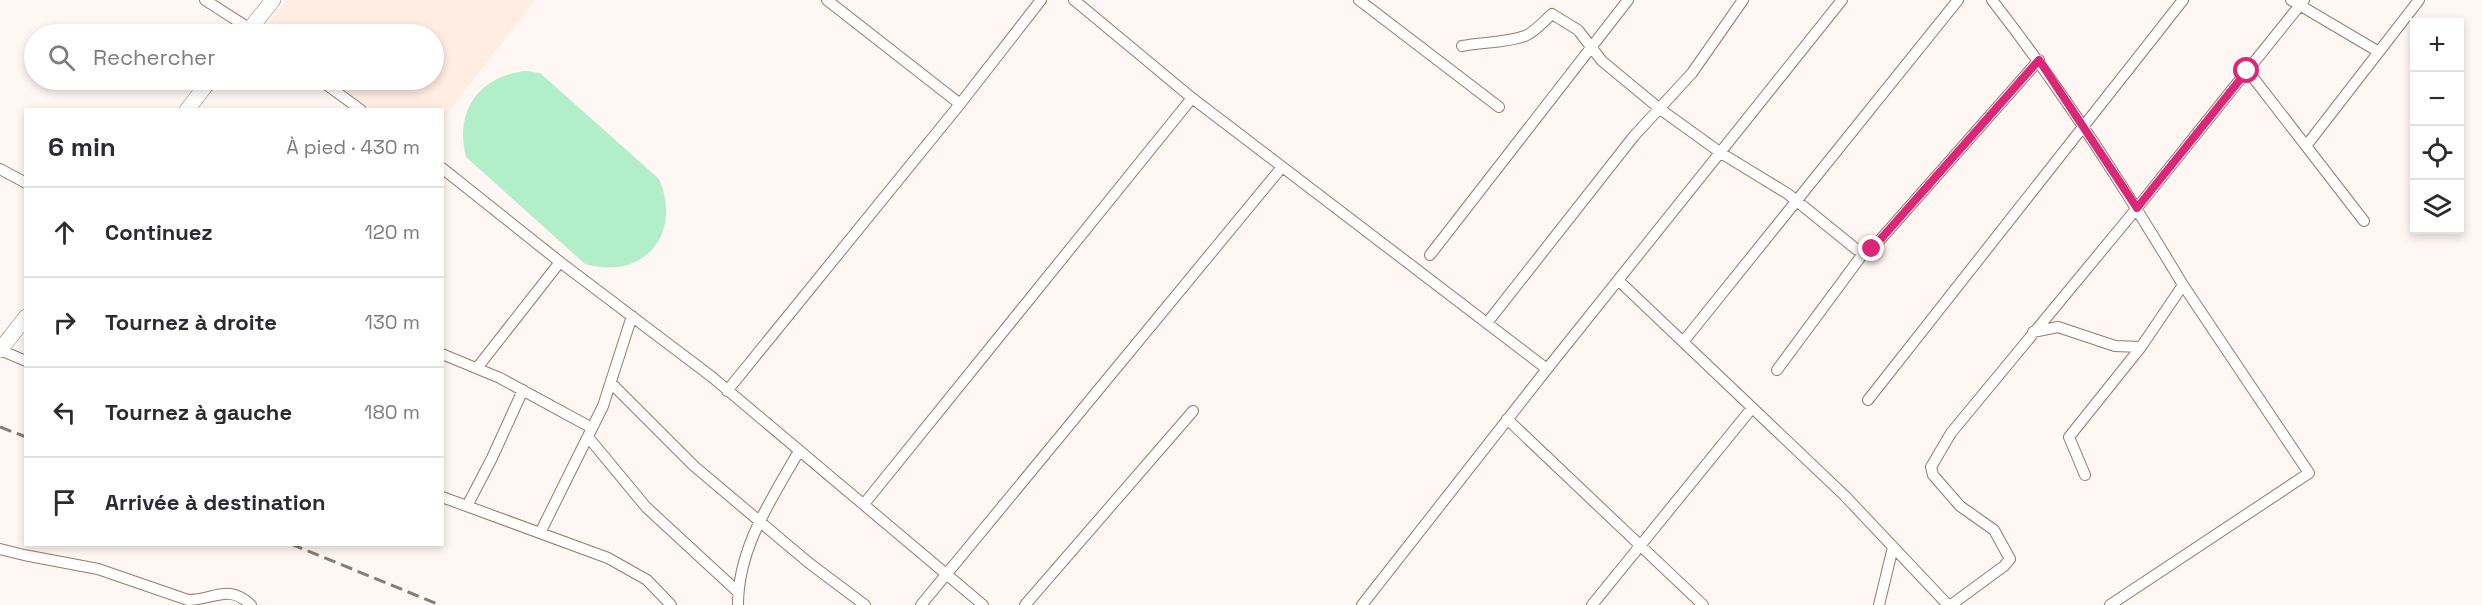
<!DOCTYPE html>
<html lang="fr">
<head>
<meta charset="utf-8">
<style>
  body { margin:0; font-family:"Space Grotesk",sans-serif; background:#f7f7f7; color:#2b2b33 }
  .controls { position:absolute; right:18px; top:18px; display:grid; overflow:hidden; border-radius:0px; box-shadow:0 3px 9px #0003 }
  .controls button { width:54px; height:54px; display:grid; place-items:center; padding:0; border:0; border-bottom:2px solid #e1e1e2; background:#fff; color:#2b2b33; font:30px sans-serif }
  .stop { position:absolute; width:18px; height:18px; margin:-14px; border:4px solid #db2777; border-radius:50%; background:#fff }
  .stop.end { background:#db2777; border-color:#fff; box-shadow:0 2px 6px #0008 }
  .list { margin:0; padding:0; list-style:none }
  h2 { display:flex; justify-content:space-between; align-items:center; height:78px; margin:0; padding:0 24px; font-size:26px }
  h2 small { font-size:20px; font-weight:400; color:#7c7c81 }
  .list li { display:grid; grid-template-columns:39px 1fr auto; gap:18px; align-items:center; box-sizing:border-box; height:90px; padding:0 24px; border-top:2px solid #e1e1e2 }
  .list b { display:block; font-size:22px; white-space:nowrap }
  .list em { font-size:20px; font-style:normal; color:#7c7c81 }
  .icon { flex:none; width:33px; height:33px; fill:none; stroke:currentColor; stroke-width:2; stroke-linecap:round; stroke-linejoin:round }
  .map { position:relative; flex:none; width:2482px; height:605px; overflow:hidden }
  .search { position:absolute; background:#fff; box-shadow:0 3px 9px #0003; left:24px; top:24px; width:420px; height:66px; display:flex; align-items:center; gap:15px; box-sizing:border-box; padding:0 21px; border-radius:33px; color:#7c7c81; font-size:22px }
  .panel { position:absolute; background:#fff; box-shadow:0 3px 9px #0003; left:24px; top:108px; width:420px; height:438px; border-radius:0px }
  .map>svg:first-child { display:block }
  .built { fill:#ffece3 }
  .green { fill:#b2eeca }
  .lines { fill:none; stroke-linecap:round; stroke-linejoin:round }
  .minor-casing { stroke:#9b7968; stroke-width:12 }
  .secondary-casing { stroke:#9b7968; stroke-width:16 }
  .minor { stroke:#fff; stroke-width:10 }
  .secondary { stroke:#fff; stroke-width:15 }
  .rail { stroke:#887b75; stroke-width:3; stroke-dasharray:12 6; stroke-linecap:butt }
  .route { stroke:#db2777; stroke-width:8 }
</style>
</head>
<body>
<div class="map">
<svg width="2482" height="605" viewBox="0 0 2482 605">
  <rect width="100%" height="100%" fill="#fff7f3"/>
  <!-- built -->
  <path class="built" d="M286 0H535L443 119 442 110 371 109 330 80H434V34H270L264 30Z"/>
  <!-- green -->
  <path class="green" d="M526 71 540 73 659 179C683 235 643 281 585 264L466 157C454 111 479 76 526 71Z"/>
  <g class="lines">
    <defs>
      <path id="minor" d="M205 0 258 34
        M827 0 960 104
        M1074 0 1192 98 1547 369
        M1359 0 1499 107
        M1992 0C2063 91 2124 187 2183 285L2141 347 2069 437 2085 475
        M2291 0 2379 52
        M1462 46C1483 42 1505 43 1525 36 1535 32 1544 21 1552 14L1578 30 1602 61 1660 109 1721 153 1788 194 1856 249 1865 251 1872 249 2039 60
        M2248 71 2364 221
        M320 80 361 110
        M2306 146 2419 0
        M442 168 560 262 712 377 983 605
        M0 169 26 183
        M1430 255 1628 0
        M1618 280 1845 496 1948 605
        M1487 323 1634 136 1692 73 1743 0
        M2033 332 2058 327 2115 346 2141 347
        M1683 342 1958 0
        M0 350 26 361
        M442 354 500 378 592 428
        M477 368 560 262
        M1777 370 1865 251
        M612 384 694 466 809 563 865 605
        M727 391 960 104 1041 0
        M1868 400 2183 0
        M1507 419 1703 605
        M588 437 646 507 738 592
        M442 497 608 558 647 580 671 605
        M864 504 1192 98
        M467 506 492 458 523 390
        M540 533 603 406 632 316
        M0 549 24 555 98 569 188 600C214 600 228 583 251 605
        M738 605C738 547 772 499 799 451
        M921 605 1282 167
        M1025 605 1193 411
        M1362 605 1547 369 1842 0
        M1592 605 1752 408
        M1879 605 1893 547
        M1951 605 2004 566 2010 559 1994 530 1960 506 1933 475 1931 467 1951 433 2137 208 2304 0
        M2110 605 2309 473 2183 285"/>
      <path id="secondary" d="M246 34 273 0
        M187 110 210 80
        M0 350 26 317"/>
    </defs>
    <!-- minor casing -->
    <use href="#minor" class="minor-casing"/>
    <!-- secondary casing -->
    <use href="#secondary" class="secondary-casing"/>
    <!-- minor -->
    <use href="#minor" class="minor"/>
    <!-- secondary -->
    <use href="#secondary" class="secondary"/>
    <!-- rail -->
    <path class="rail" d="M0 427 26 437
      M291 544 440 605"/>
  </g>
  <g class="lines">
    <!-- route -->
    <path class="route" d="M1872 249 2039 60 2137 208 2247 71"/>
  </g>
</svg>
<div class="controls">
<button>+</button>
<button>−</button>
<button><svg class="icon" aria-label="locate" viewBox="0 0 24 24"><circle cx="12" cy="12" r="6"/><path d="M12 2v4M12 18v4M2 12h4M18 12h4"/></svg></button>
<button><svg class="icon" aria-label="layers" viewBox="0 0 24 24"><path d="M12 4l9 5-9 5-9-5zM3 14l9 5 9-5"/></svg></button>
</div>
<div class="stop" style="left:2247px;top:71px"></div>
<div class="stop end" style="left:1872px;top:249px"></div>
<div class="search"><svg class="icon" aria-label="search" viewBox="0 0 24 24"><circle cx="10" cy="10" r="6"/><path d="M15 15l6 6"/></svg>Rechercher</div>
<section class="panel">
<h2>6 min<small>À pied · 430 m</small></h2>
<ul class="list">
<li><svg class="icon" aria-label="ahead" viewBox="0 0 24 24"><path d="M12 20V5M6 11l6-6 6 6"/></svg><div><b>Continuez</b></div><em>120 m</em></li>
<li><svg class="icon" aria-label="right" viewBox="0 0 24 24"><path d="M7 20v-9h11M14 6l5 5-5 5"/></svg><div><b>Tournez à droite</b></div><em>130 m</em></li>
<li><svg class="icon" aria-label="left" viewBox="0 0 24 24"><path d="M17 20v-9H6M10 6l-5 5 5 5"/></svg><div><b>Tournez à gauche</b></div><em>180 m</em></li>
<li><svg class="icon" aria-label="arrive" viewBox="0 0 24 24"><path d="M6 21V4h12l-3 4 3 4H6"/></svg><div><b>Arrivée à destination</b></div></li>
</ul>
</section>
</div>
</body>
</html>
